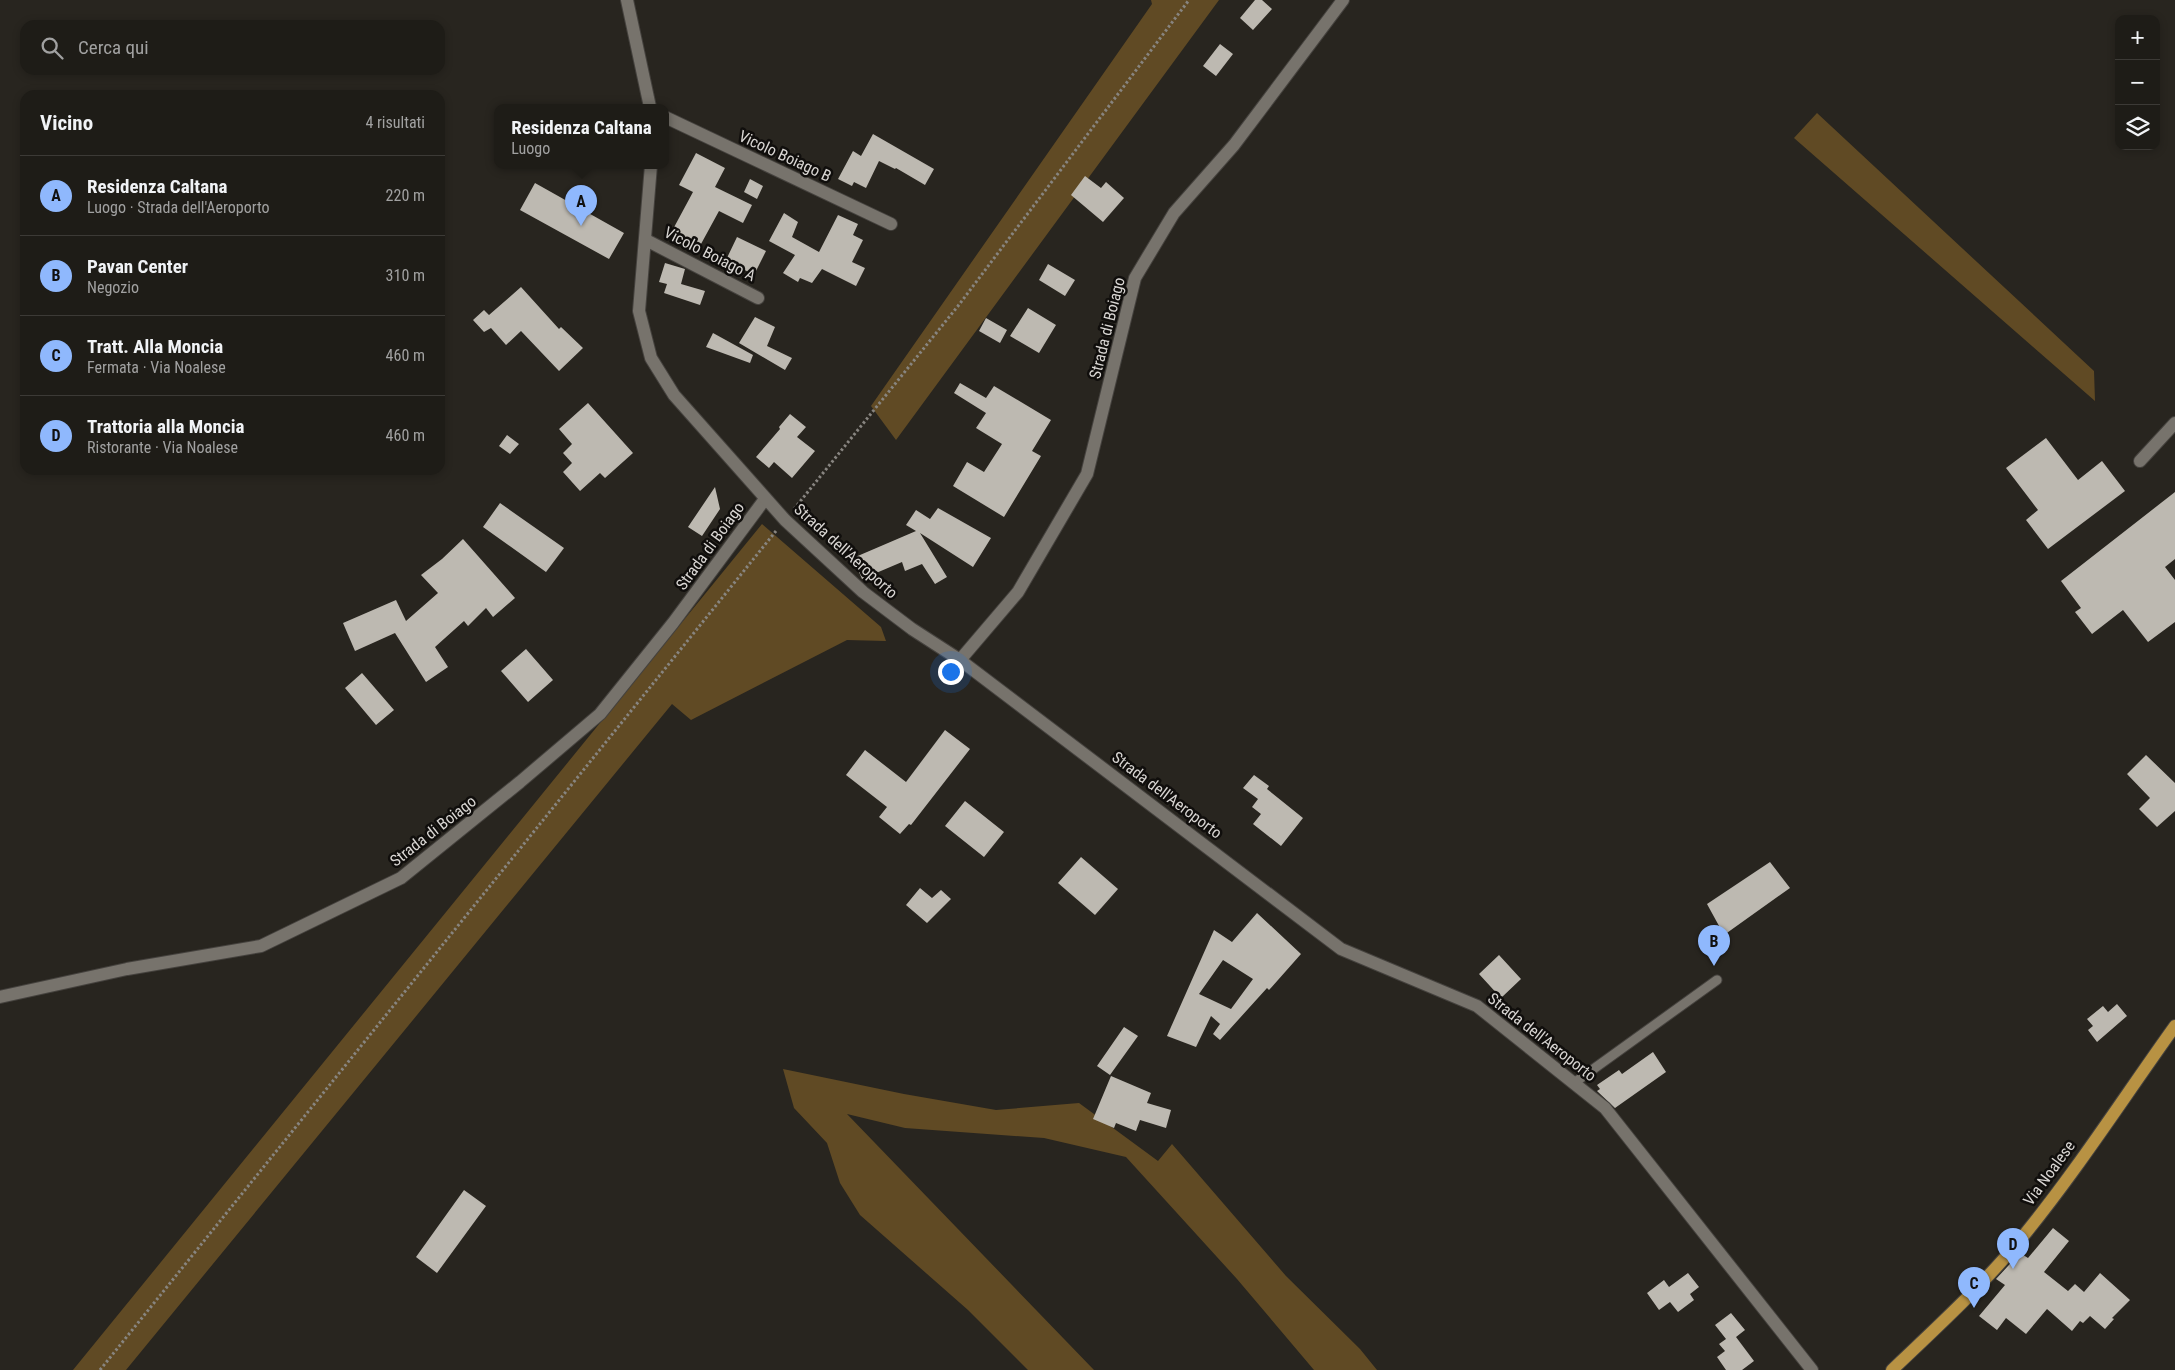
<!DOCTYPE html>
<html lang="it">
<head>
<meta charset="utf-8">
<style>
  body { margin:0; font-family:"Roboto Condensed",sans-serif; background:#2b2924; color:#f1f3f6 }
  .controls { position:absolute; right:15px; top:15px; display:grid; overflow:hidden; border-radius:10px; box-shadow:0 2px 8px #0003 }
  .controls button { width:45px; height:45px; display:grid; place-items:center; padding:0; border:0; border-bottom:1px solid #3c3a36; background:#1e1c17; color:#f1f3f6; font:25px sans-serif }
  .you { position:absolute; left:950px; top:671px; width:18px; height:18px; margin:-12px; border:4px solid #fff; border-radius:50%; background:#1a73e8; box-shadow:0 0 0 8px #1a73e833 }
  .badge { display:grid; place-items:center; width:32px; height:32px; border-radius:50%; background:#8fb8fd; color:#111; font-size:16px; font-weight:700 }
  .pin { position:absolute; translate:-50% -41px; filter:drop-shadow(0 1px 2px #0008) }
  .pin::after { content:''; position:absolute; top:26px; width:18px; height:15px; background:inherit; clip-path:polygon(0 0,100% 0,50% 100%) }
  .popup { position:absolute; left:494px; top:104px; width:175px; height:65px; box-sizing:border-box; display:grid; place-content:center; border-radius:10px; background:#1e1c17; filter:drop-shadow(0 1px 4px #0005); font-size:16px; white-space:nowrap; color:#a1a1a1 }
  .popup b { font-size:19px; color:#f1f3f6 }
  .popup::after { content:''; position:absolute; left:50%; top:100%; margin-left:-10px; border:10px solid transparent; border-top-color:#1e1c17 }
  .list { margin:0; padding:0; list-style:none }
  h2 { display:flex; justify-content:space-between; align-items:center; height:65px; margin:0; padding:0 20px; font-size:21px }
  h2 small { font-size:16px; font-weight:400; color:#a1a1a1 }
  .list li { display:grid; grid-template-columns:32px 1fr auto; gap:15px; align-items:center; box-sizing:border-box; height:80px; padding:0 20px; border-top:1px solid #3c3a36 }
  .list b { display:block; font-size:19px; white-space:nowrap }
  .list p { margin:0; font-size:16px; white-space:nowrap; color:#a1a1a1 }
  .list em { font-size:16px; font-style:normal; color:#a1a1a1 }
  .icon { flex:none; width:28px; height:28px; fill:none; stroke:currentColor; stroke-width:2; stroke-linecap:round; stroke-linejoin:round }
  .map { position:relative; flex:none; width:2175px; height:1370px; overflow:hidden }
  .search { position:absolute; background:#1e1c17; box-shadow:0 2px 8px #0003; left:20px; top:20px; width:425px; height:55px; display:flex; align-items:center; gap:12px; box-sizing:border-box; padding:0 18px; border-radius:15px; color:#a1a1a1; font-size:19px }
  .panel { position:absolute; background:#1e1c17; box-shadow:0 2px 8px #0003; left:20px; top:90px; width:425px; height:385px; border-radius:15px }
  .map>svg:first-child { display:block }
  .green { fill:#604a24 }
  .building { fill:#bdb9b1; fill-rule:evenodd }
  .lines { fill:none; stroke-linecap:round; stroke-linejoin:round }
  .service-casing { stroke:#45423e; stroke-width:11 }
  .minor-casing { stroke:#45423e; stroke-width:14 }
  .tertiary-casing { stroke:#45423e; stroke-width:14 }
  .primary-casing { stroke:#45423e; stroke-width:14 }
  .path { stroke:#888580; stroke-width:3; stroke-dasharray:2.5 2.5; stroke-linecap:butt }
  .service { stroke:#77736c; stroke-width:9 }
  .minor { stroke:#77736c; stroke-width:12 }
  .tertiary { stroke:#77736c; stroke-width:12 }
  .primary { stroke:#b89243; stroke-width:12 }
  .labels { text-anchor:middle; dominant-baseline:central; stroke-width:5; stroke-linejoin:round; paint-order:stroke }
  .street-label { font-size:16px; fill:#d9d6d3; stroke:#100e0c }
</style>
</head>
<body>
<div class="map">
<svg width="2175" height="1370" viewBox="0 0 2175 1370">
  <rect width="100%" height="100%" fill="#28251f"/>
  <!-- green -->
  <path class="green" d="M1151 0H1219L896 440 871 406 1152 4Z
    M1817 113 2094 371 2095 401 1794 138Z
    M762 524 881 627 886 641 847 640 691 720 672 704 126 1370H73Z
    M783 1069 904 1094 996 1110 1079 1103 1158 1161 1172 1144 1286 1276 1360 1349 1377 1370H1314L1237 1279 1126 1157 1044 1138 905 1128 847 1114 1094 1370H1028L968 1310 860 1215 840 1183 827 1143 794 1108Z"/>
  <!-- building -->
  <path class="building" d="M1255 0H1262L1272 9 1253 30 1240 18Z
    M1220 44 1233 54 1216 76 1203 66Z
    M873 134 934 169 925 185 896 168 895 169 879 161 866 188 854 182 852 186 838 179 853 151 861 156Z
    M696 153 725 168 715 187 752 205 743 223 719 211 701 244H696L672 231 693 192 679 185Z
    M1085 176 1101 188 1106 182 1124 198 1103 222 1071 195Z
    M750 179 763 186 757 199 744 192Z
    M535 183 624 233 609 259 520 210Z
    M784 213 798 222 792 237 819 252 838 215 858 224 853 235 863 240 852 262 865 268 856 286 822 269 812 283 800 278 798 282 783 273 795 255 769 241Z
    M737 237 766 251 754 275 726 260Z
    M665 263 685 269 681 284 705 291 700 305 664 293 667 284 659 282Z
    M1048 264 1075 280 1065 296 1039 280Z
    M521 287 559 329 561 327 583 348 559 371 521 331 506 345 491 328 484 332 473 320 484 310 489 315Z
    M1028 308 1056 325 1039 353 1010 336Z
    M755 317 775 327 767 346 792 358 785 370 739 343Z
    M986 318 1007 330 1000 343 979 331Z
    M713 333 753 355 750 363 706 347Z
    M960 383 986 398 994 386 1051 420 1032 451 1041 456 1004 517 953 486 967 462 984 472 1002 444 976 428 986 413 954 393Z
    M588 403 633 453 605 478 600 473 580 491 563 472 572 463 563 453 572 444 559 429Z
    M790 414 806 427 797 437 815 451 792 478 774 462 769 468 756 457 780 429 779 427Z
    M507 435 519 444 510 454 499 446Z
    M2046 438 2078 480 2102 461 2125 491 2048 549 2026 520 2038 510 2006 468Z
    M715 487 720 509 702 536 688 527Z
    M2175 492V559L2165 567 2175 580V622L2148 642 2123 610 2092 634 2075 612 2081 608 2061 581Z
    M500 503 564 548 546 572 483 527Z
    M938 508 991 538 973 567 920 533 947 577 935 584 922 564 905 571 902 562 862 579 853 558 916 531 906 525 916 510 930 519Z
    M463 539 515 598 493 617 486 608 468 626 464 621 435 647 448 667 426 682 395 633 355 651 343 623 396 600 406 621 438 593 421 575 442 559Z
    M526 649 553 680 528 702 501 671Z
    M362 673 394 710 376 725 345 688Z
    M945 730 970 749 911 825 909 824 900 834 879 817 887 807 846 775 865 750 906 782Z
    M2146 755 2175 783V811L2157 827 2139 809 2150 798 2127 774Z
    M1254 775 1269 786 1267 789 1303 818 1281 846 1253 824 1261 814 1252 807 1258 799 1243 788Z
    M965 801 1004 832 984 857 945 826Z
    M1081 857 1118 889 1095 915 1058 883Z
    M1770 862 1790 888 1724 935 1707 904Z
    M920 888 932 898 941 890 951 899 927 923 906 905Z
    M1257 913 1301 954 1269 990 1267 988 1220 1040 1213 1034 1220 1024 1211 1016 1196 1047 1167 1036 1214 930 1232 942ZM1223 960 1253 979 1231 1009 1199 994Z
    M1499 955 1521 979 1501 998 1479 974Z
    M2117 1004 2127 1016 2097 1042 2088 1030 2093 1026 2087 1019 2103 1006 2108 1012Z
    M1124 1027 1138 1036 1110 1075 1097 1066Z
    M1653 1052 1666 1072 1615 1108 1597 1091 1600 1089 1597 1085 1619 1070 1622 1074Z
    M1111 1076 1151 1093 1147 1103 1171 1110 1166 1128 1140 1120 1136 1131 1116 1123 1114 1128 1093 1119Z
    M464 1190 486 1206 437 1273 416 1257Z
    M2053 1228 2069 1241 2044 1272 2068 1291 2075 1284 2084 1292 2100 1273 2130 1300 2112 1318 2114 1319 2105 1329 2090 1316 2083 1323 2080 1321 2072 1331 2047 1309 2026 1334 2006 1318 1997 1330 1979 1316 2005 1285 1996 1279 2020 1253 2028 1258Z
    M1688 1273 1699 1287 1690 1294 1694 1300 1678 1312 1670 1302 1659 1310 1647 1293 1664 1280 1669 1287Z
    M1731 1313 1745 1330 1736 1337 1754 1361 1742 1370H1726L1717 1357 1725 1351 1719 1344 1726 1339 1715 1325Z"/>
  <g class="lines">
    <defs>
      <path id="service" d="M1574 1083 1717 980"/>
      <path id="minor" d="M665 117 891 224
        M646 240 758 298
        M2140 461 2175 423
        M0 997 127 969 261 946 401 878 520 782 600 714 673 623 765 499"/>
      <path id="tertiary" d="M627 0 650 107
        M651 165 639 311 651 358 674 395 785 520 863 592 912 629 960 660 1341 949 1477 1006 1605 1108 1812 1370
        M960 660 1018 592 1087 474 1135 278 1174 213 1234 145 1343 0"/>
      <path id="primary" d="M1892 1370C1936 1328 1981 1287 2020 1240 2076 1172 2124 1097 2175 1026"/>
    </defs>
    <!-- service casing -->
    <use href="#service" class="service-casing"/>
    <!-- minor casing -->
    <use href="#minor" class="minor-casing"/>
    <!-- tertiary casing -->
    <use href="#tertiary" class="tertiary-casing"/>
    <!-- primary casing -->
    <use href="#primary" class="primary-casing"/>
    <!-- path -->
    <path class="path" d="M794 509 958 306 1189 0
      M100 1370 776 531"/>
    <!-- service -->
    <use href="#service" class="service"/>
    <!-- minor -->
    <use href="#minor" class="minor"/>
    <!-- tertiary -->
    <use href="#tertiary" class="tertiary"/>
    <!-- primary -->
    <use href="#primary" class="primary"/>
  </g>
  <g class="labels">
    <!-- street labels -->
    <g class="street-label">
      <text transform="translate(785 156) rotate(25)">Vicolo Boiago B</text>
      <text transform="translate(710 254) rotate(27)">Vicolo Boiago A</text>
      <text transform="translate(1107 328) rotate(-76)">Strada di Boiago</text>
      <text transform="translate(710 546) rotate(-54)">Strada di Boiago</text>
      <text transform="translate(846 551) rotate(42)">Strada dell'Aeroporto</text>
      <text transform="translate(1167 795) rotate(37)">Strada dell'Aeroporto</text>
      <text transform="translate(433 831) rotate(-38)">Strada di Boiago</text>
      <text transform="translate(1542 1037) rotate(38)">Strada dell'Aeroporto</text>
      <text transform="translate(2049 1173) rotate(-54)">Via Noalese</text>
    </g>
  </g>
</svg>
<div class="controls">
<button>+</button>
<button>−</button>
<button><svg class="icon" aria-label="layers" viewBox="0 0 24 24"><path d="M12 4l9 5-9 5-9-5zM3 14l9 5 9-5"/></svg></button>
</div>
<div class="you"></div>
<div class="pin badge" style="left:581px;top:226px">A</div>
<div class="popup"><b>Residenza Caltana</b>Luogo</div>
<div class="pin badge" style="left:1714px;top:966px">B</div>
<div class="pin badge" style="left:1974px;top:1308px">C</div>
<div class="pin badge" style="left:2013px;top:1269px">D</div>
<div class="search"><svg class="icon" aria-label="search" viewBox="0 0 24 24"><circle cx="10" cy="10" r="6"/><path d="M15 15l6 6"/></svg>Cerca qui</div>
<section class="panel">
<h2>Vicino<small>4 risultati</small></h2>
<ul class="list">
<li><span class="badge">A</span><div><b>Residenza Caltana</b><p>Luogo · Strada dell'Aeroporto</p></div><em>220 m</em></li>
<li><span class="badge">B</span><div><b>Pavan Center</b><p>Negozio</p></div><em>310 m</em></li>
<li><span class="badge">C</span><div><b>Tratt. Alla Moncia</b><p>Fermata · Via Noalese</p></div><em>460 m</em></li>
<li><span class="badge">D</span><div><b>Trattoria alla Moncia</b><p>Ristorante · Via Noalese</p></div><em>460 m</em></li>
</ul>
</section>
</div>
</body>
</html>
